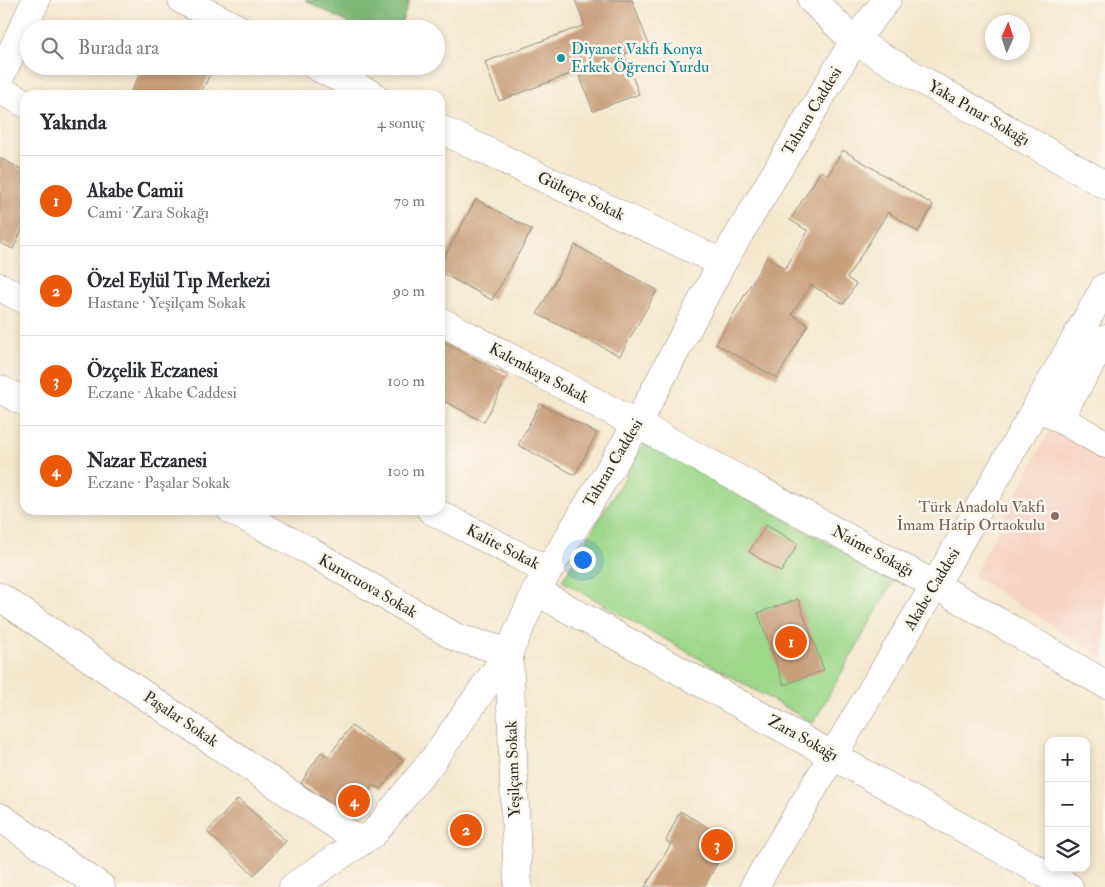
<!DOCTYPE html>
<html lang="tr">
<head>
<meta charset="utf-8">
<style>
  body { margin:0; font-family:"IM FELL Double Pica",serif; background:#f7f7f7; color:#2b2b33 }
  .controls { position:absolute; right:15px; bottom:15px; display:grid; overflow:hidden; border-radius:10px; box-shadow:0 2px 8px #0003 }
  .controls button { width:45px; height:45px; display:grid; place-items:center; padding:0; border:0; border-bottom:1px solid #e1e1e2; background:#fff; color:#2b2b33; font:25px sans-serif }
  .compass { position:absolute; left:985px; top:15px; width:45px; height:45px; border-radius:50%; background:#fff; box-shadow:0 2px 8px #0003; rotate:3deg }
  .you { position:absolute; left:582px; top:559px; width:18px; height:18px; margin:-12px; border:4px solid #fff; border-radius:50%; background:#1a73e8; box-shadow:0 0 0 8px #1a73e833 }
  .badge { display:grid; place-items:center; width:32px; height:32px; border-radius:50%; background:#ea580c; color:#fff; font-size:16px; font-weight:700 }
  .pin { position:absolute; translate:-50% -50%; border:2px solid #fff; box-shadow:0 1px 5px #0006 }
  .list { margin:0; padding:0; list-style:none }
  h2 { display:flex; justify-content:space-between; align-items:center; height:65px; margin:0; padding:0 20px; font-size:21px }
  h2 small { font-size:16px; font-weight:400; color:#7c7c81 }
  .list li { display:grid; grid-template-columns:32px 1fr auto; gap:15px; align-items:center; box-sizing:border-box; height:90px; padding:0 20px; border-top:1px solid #e1e1e2 }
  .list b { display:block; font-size:19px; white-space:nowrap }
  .list p { margin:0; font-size:16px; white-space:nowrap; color:#7c7c81 }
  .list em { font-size:16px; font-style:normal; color:#7c7c81 }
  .icon { flex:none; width:28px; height:28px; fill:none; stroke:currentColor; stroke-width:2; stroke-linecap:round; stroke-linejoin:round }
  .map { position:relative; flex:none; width:1105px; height:887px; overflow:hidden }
  .search { position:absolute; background:#fff; box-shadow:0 2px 8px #0003; left:20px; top:20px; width:425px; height:55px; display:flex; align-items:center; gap:12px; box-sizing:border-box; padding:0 18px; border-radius:28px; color:#7c7c81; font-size:19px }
  .panel { position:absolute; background:#fff; box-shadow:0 2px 8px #0003; left:20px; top:90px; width:425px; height:425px; border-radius:15px }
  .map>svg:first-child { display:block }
  .built { fill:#f5d2c2 }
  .green { fill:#9dd78a; stroke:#64815a }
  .forest { fill:#7eb876; stroke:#547250 }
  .building { fill:#c89f7a }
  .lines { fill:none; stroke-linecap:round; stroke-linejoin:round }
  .minor-casing { stroke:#90897c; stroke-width:29 }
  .minor { stroke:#fff; stroke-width:28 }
  .culture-dot { fill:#0f9aa8; stroke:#fbf7ec; stroke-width:2 }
  .education-dot { fill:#8d6e63; stroke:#fbf7ec; stroke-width:2 }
  .labels { text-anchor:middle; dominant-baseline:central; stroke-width:5; stroke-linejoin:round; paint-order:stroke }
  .culture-label { font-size:16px; fill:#0d838f; stroke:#fbf7ec; text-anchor:start }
  .street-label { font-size:16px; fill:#2b2b2b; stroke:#fbf7ec }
  .education-label { font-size:16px; fill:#785e54; stroke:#fbf7ec; text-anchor:end }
</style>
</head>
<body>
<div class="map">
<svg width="1105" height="887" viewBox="0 0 1105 887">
  <rect width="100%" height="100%" fill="#fbf7ec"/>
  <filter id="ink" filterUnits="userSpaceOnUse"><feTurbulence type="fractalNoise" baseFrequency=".02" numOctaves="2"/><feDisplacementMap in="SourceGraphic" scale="10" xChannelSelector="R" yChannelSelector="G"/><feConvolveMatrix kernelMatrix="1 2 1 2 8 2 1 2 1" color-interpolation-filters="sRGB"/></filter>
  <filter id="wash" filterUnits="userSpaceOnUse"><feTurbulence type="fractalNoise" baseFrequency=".0096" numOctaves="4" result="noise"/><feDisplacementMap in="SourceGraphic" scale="20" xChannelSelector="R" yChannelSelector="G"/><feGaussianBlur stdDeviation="1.12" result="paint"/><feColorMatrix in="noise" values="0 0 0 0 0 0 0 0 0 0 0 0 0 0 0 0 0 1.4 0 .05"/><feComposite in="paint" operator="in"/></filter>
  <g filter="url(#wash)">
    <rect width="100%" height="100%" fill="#f4e7ce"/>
    <!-- built -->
    <path class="built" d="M1052 426 1105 455V658L973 576Z"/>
    <!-- green -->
    <path class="green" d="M646 442 894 580 813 723 562 581Z"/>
    <!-- forest -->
    <path class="forest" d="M305 0H410L399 29H359Z"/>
    <g id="blocks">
      <!-- building -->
      <path class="building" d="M575 0H632L649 45 624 54 639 94 593 111 578 71 499 101 485 62 585 25Z
        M144 66H199L211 72 200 95H129Z
        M843 150 933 205 918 232 888 212 847 278 856 284 844 304 811 285 792 314 808 325 777 378 716 344 767 257 785 269 808 231 790 220 821 171 828 175Z
        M0 158 25 171V223L13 249 0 243Z
        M476 199 532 230 492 300 440 272V265Z
        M575 245 657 290 620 356 537 314Z
        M440 340 508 376 484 422 440 399Z
        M540 404 597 433 575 475 518 445Z
        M766 525 798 544 781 572 749 552Z
        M798 599 824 670 784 685 758 613Z
        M351 726 403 760 381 789 372 785 352 817 301 783 321 752 328 757Z
        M238 799 286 841 254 875 207 832Z
        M680 811 730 840 704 887H645L671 844 666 841Z"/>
    </g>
  </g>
  <g filter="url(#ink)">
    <use href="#blocks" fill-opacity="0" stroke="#90897c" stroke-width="1"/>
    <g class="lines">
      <defs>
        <path id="minor" d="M182 0 239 29
          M812 0 854 41 1105 185
          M315 66 373 95
          M0 77 36 0
          M0 90 25 103
          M440 129 722 263
          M0 287 25 300
          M440 321 637 424 935 585 1105 684
          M0 389 25 402
          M1044 410 1105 444
          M1059 418 1105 339
          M231 510 308 550 457 638 509 652 518 887
          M431 510 548 571
          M536 591 1069 887
          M0 597 361 842
          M0 817 101 887
          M293 887 374 833 433 760 509 652 536 591 637 424 722 263 854 41 887 0
          M754 887 935 585 1105 287"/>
      </defs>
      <!-- minor casing -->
      <use href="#minor" class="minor-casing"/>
      <!-- minor -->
      <use href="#minor" class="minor"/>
    </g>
  </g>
  <!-- markers -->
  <circle class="culture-dot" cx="561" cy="58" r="5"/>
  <circle class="education-dot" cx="1055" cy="516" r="5"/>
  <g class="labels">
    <!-- culture labels -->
    <g class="culture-label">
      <text x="571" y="49">Diyanet Vakfı Konya<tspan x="571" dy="18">Erkek Öğrenci Yurdu</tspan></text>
    </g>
    <!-- street labels -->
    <g class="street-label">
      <text transform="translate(812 111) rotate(-59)">Tahran Caddesi</text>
      <text transform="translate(979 113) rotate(30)">Yaka Pınar Sokağı</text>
      <text transform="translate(581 196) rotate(25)">Gültepe Sokak</text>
      <text transform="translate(539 373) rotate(28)">Kalemkaya Sokak</text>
      <text transform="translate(613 463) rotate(-59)">Tahran Caddesi</text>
      <text transform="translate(503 547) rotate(27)">Kalite Sokak</text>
      <text transform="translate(873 551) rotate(28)">Naime Sokağı</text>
      <text transform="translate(368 586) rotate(30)">Kurucuova Sokak</text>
      <text transform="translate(932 589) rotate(-59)">Akabe Caddesi</text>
      <text transform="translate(181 719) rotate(34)">Paşalar Sokak</text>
      <text transform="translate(803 738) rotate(29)">Zara Sokağı</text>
      <text transform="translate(513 769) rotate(-92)">Yeşilçam Sokak</text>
    </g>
    <!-- education labels -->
    <g class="education-label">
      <text x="1045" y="507">Türk Anadolu Vakfı<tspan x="1045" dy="18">İmam Hatip Ortaokulu</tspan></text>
    </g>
  </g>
</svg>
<div class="controls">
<button>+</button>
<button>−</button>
<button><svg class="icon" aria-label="layers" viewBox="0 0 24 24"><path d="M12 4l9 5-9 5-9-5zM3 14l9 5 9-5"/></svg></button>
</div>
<svg class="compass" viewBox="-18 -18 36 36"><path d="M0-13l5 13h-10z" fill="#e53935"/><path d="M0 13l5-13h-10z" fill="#7c7c81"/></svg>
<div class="you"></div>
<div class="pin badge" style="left:791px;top:642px">1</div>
<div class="pin badge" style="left:466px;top:830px">2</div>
<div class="pin badge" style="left:717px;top:845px">3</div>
<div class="pin badge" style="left:354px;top:801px">4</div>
<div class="search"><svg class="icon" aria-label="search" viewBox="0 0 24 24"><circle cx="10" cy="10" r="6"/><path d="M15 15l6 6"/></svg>Burada ara</div>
<section class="panel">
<h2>Yakında<small>4 sonuç</small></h2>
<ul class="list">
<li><span class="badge">1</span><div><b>Akabe Camii</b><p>Cami · Zara Sokağı</p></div><em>70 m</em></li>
<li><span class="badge">2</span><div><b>Özel Eylül Tıp Merkezi</b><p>Hastane · Yeşilçam Sokak</p></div><em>90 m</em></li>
<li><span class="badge">3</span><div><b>Özçelik Eczanesi</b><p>Eczane · Akabe Caddesi</p></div><em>100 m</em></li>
<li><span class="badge">4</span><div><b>Nazar Eczanesi</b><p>Eczane · Paşalar Sokak</p></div><em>100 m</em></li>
</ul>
</section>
</div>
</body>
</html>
